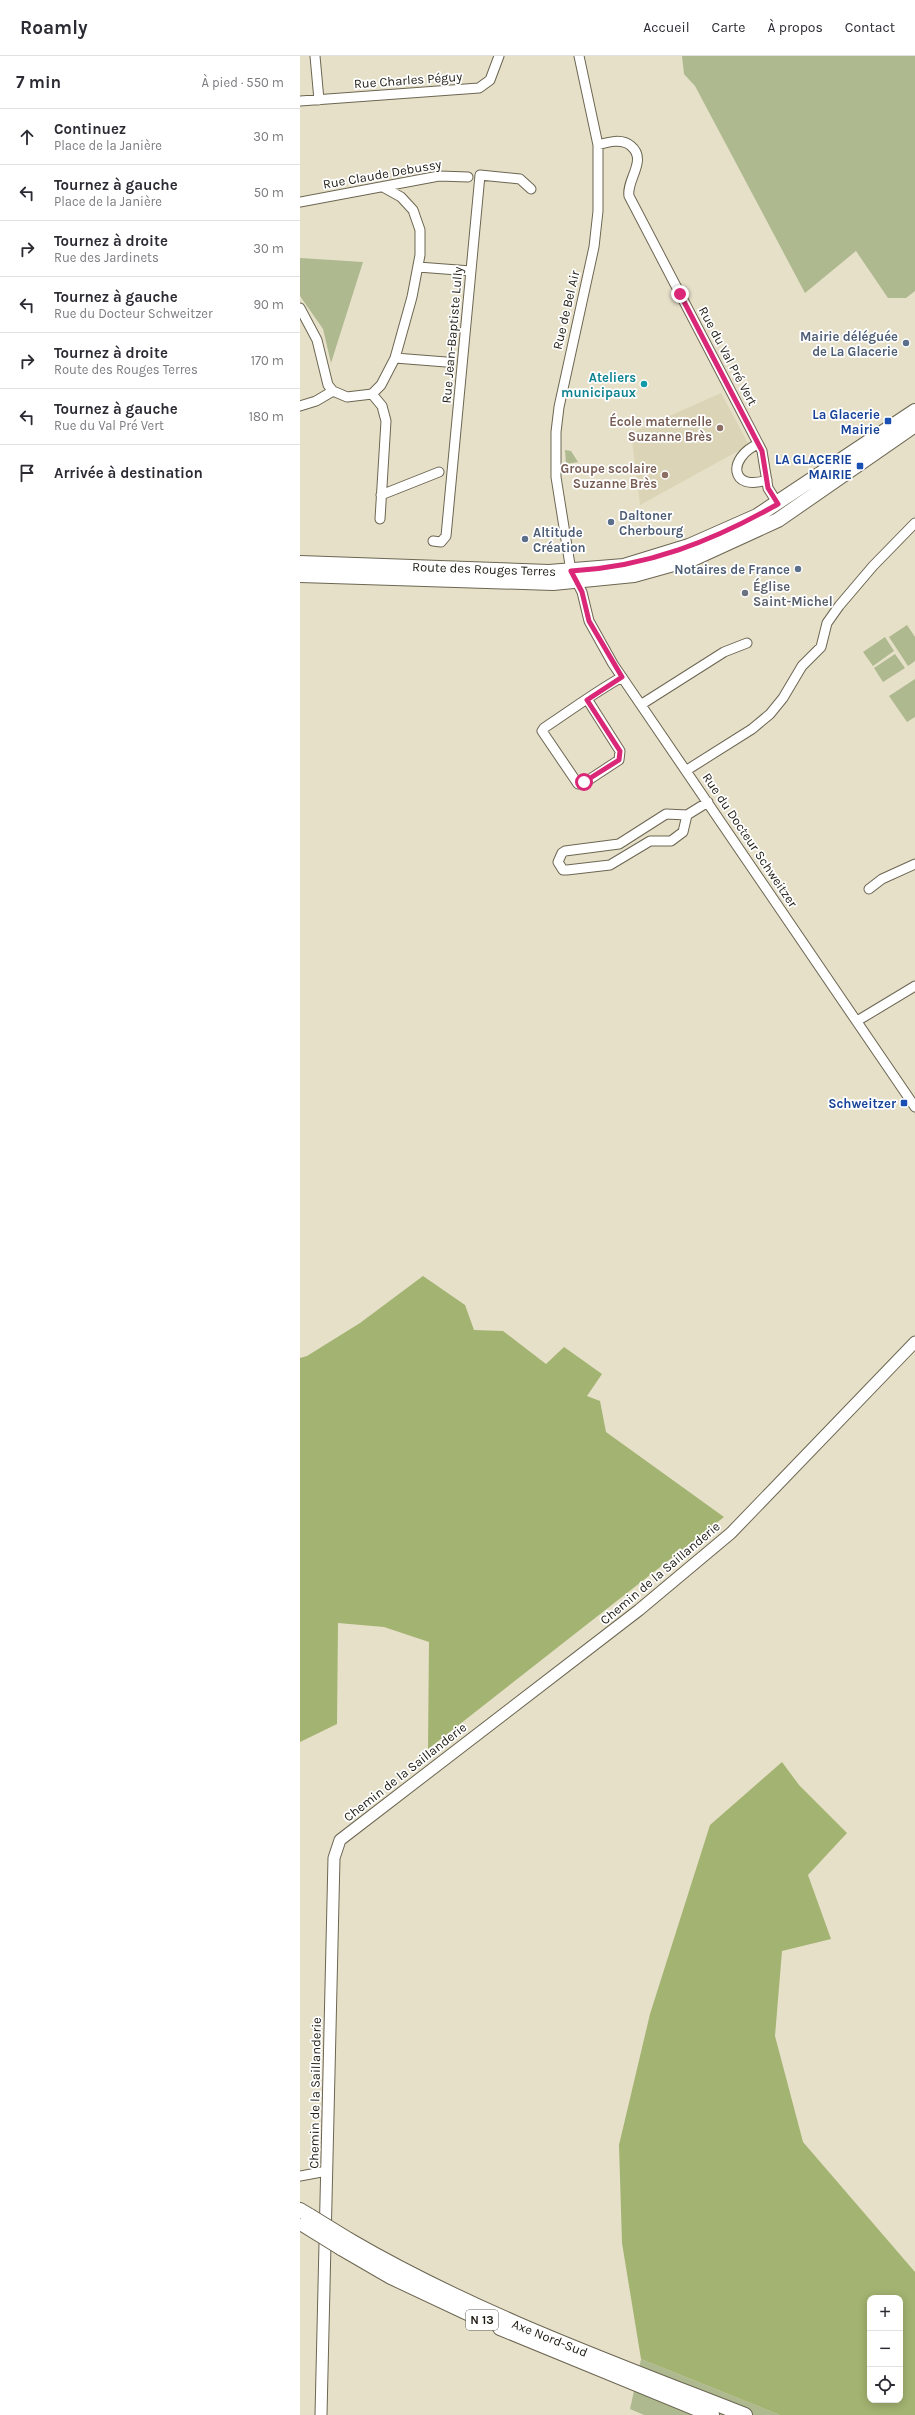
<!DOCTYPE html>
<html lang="fr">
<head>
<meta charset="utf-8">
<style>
  body { margin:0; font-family:Karla,sans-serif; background:#f2f2f3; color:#2b2b33 }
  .controls { position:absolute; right:12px; bottom:12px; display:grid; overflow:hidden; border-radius:8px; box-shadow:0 2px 10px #0003 }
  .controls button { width:36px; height:36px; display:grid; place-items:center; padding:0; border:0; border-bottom:1px solid #e1e1e2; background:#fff; color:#2b2b33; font:20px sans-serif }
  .stop { position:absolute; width:12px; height:12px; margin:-9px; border:3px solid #db2777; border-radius:50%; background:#fff }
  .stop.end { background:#db2777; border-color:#fff; box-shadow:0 1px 4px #0008 }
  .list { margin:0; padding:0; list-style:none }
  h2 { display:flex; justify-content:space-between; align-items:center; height:52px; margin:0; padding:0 16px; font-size:17px }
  h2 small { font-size:13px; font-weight:400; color:#7c7c81 }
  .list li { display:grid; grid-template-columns:26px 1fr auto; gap:12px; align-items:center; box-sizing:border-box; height:56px; padding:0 16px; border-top:1px solid #e1e1e2 }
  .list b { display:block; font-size:15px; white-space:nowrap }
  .list p { margin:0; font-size:13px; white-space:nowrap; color:#7c7c81 }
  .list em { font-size:13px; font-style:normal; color:#7c7c81 }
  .icon { flex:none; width:22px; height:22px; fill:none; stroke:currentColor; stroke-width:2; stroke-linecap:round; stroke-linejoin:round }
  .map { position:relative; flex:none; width:615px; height:2359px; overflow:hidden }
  header { display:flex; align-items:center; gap:24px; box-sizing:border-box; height:56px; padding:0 20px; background:#fff; border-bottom:1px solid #e1e1e2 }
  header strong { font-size:19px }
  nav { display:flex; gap:22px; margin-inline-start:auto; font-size:14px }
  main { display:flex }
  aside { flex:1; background:#fff }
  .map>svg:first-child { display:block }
  .built { fill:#dcd4b6 }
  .green { fill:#aeb98f }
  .forest { fill:#a3b371; fill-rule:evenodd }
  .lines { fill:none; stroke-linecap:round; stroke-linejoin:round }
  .minor-casing { stroke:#6c6652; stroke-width:11 }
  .tertiary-casing { stroke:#6c6652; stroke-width:13 }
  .primary-casing { stroke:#6c6652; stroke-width:16 }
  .trunk-casing { stroke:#6c6652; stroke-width:16 }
  .minor { stroke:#fff; stroke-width:9 }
  .tertiary { stroke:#fff; stroke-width:11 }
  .primary { stroke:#fff; stroke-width:14 }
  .trunk { stroke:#fff; stroke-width:14 }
  .trunk-bridge-casing { stroke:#6c6652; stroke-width:16; stroke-linecap:butt }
  .trunk-bridge { stroke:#fff; stroke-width:14 }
  .route { stroke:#db2777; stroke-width:5 }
  .service-dot { fill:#5c6f8a; stroke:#fff; stroke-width:1.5 }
  .culture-dot { fill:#0f9aa8; stroke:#fff; stroke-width:1.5 }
  .transit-dot { fill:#1a4fb4; stroke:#fff; stroke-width:1.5 }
  .education-dot { fill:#8d6e63; stroke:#fff; stroke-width:1.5 }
  .worship-dot { fill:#6b7280; stroke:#fff; stroke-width:1.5 }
  .labels { text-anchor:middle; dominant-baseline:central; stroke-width:3.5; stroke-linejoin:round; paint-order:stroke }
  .shield { fill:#fff; stroke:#62615a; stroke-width:1 }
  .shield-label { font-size:12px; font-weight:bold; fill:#1f1d14 }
  .street-label { font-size:13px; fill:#1f1d14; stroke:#fff }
  .service-label { font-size:13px; font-weight:bold; fill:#4e5e75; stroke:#fff; text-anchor:end }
  .culture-label { font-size:13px; font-weight:bold; fill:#0d838f; stroke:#fff; text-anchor:end }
  .transit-label { font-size:13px; font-weight:bold; fill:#164399; stroke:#fff; text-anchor:end }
  .education-label { font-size:13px; font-weight:bold; fill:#785e54; stroke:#fff; text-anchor:end }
  .worship-label { font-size:13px; font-weight:bold; fill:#5b616d; stroke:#fff; text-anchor:start }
</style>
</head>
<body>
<header>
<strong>Roamly</strong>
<nav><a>Accueil</a><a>Carte</a><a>À propos</a><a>Contact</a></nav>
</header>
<main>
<aside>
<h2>7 min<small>À pied · 550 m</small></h2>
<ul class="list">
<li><svg class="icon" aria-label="ahead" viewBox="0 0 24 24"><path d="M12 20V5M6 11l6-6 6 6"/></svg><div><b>Continuez</b><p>Place de la Janière</p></div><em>30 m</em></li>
<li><svg class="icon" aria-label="left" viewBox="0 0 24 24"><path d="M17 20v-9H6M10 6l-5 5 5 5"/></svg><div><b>Tournez à gauche</b><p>Place de la Janière</p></div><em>50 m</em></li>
<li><svg class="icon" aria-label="right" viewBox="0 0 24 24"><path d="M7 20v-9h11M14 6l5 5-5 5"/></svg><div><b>Tournez à droite</b><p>Rue des Jardinets</p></div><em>30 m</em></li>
<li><svg class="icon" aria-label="left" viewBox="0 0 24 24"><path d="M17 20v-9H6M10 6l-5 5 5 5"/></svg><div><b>Tournez à gauche</b><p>Rue du Docteur Schweitzer</p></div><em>90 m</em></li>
<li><svg class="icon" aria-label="right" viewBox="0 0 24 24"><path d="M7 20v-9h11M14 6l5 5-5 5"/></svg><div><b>Tournez à droite</b><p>Route des Rouges Terres</p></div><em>170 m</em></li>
<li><svg class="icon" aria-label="left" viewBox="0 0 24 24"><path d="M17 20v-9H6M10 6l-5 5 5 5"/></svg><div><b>Tournez à gauche</b><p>Rue du Val Pré Vert</p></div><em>180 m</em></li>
<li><svg class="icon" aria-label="arrive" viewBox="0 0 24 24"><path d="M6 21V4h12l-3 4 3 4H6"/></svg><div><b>Arrivée à destination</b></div></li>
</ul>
</aside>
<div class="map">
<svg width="615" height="2359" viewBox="0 0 615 2359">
  <rect width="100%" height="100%" fill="#e6e0c9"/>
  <!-- built -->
  <path class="built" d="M421 337 449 389 340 449 331 377Z"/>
  <!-- green -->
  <path class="green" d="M382 0H615V235L606 242H588L556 195 505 237 395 30 384 18Z
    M0 202 63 206 31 307 23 273 0 240Z
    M265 394 271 395 278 406 266 408Z
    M607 569 615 581V605L608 610 589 581Z
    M585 581 594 595 573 610 563 596Z
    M595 598 605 612 583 626 574 612Z
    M615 623V661L607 666 589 640Z
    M341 2303 480 2359H344L330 2353Z"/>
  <!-- forest -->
  <path class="forest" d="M123 1220 165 1249 174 1274 203 1275 246 1308 264 1291 302 1318 287 1340 300 1345 306 1376 424 1461 128 1693 129 1586 84 1571 38 1567 37 1668 0 1686V1302L7 1300 60 1267Z
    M482 1706 499 1729 547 1777 508 1819 531 1883 482 1895 475 1980 503 2086 615 2216V2359H480L341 2303 322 2187 319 2089 350 1958 410 1769ZM570 2242H600V2344H570Z"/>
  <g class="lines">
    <defs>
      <path id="minor" d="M15 0 19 44
        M279 0 298 89V155L294 191 259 351 256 376V421L271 515 282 536 289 565 313 608 615 1051
        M0 45 179 32 190 24 199 0
        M298 89C308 86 322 82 331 90 348 104 326 124 329 140L462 395 468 432 478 448
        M0 146 139 120 168 121
        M118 211 171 215
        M0 252 17 284 28 329 33 335 47 341 72 338 81 329 95 302 112 241 120 199V174L113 154 101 141 83 131
        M95 302 146 306
        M72 338 82 350 86 365 80 463
        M0 350 16 345 33 335
        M458 388C427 402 430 436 467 424
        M81 439 139 416
        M133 485 141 486 146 480 180 119 220 123 231 133
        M287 643 320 695 319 704 284 727 278 728 242 675 244 672C270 655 295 636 322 621
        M342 648 424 596 447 587
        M387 714 452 673 470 658 483 642 502 610 521 591 527 567 539 550 573 510 615 467
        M387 759 383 776 371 785H350L310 809 267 814H263L258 806 262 797 265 795 319 788 366 758 387 759 408 746
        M569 833 582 823 615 808
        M557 965 615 930
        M0 2120 27 2115"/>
      <path id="tertiary" d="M21 2359 34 1802 40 1784 339 1554 431 1477 615 1286"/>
      <path id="primary" d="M0 507 249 516 324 510 389 490 457 460 615 355
        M0 519 253 527 334 519 395 502 478 464 615 369"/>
      <path id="trunk" d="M0 2154 10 2160
        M49 2184C174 2257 310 2306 445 2359
        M41 2192 91 2221 176 2261
        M200 2272 412 2359"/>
    </defs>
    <!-- minor casing -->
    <use href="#minor" class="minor-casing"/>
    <!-- tertiary casing -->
    <use href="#tertiary" class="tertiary-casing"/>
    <!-- primary casing -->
    <use href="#primary" class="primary-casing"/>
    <!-- trunk casing -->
    <use href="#trunk" class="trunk-casing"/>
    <!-- minor -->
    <use href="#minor" class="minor"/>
    <!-- tertiary -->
    <use href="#tertiary" class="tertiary"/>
    <!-- primary -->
    <use href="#primary" class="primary"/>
    <!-- trunk -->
    <use href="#trunk" class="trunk"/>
    <defs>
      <path id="trunk-bridge" d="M10 2160 49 2184
        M4 2169 41 2192"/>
    </defs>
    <!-- trunk-bridge casing -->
    <use href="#trunk-bridge" class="trunk-bridge-casing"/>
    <!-- trunk-bridge -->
    <use href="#trunk-bridge" class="trunk-bridge"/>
  </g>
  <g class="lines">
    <!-- route -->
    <path class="route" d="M284 726 319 704 320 695 287 644 322 621 289 565 282 536 271 515C347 511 413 485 478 448L468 432 462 395 380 238"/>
  </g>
  <!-- markers -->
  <g class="service-dot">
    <circle cx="606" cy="287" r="4"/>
    <circle cx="311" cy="466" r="4"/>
    <circle cx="225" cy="483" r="4"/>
    <circle cx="498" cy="513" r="4"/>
  </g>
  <circle class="culture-dot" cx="344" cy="328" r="4"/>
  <g class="transit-dot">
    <rect x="584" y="361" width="8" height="8" rx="2"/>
    <rect x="556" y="406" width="8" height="8" rx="2"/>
    <rect x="600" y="1043" width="8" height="8" rx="2"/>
  </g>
  <g class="education-dot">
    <circle cx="420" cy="372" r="4"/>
    <circle cx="365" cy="419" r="4"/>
  </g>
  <circle class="worship-dot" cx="445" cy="537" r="4"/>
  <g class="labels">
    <!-- shield labels -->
    <rect class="shield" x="166" y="2254" width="32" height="20" rx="3"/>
    <g class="shield-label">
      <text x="182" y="2264">N 13</text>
    </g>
    <!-- street labels -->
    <g class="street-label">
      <text transform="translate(108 24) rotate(-4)">Rue Charles Péguy</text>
      <text transform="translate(82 118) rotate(-10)">Rue Claude Debussy</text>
      <text transform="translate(266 254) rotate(-77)">Rue de Bel Air</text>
      <text transform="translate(152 279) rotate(-85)">Rue Jean-Baptiste Lully</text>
      <text transform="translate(428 300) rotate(62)">Rue du Val Pré Vert</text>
      <text transform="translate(184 513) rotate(2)">Route des Rouges Terres</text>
      <text transform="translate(450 784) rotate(56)">Rue du Docteur Schweitzer</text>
      <text transform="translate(360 1517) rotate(-40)">Chemin de la Saillanderie</text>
      <text transform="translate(105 1716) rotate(-38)">Chemin de la Saillanderie</text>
      <text transform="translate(15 2037) rotate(-89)">Chemin de la Saillanderie</text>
      <text transform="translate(250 2282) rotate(22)">Axe Nord-Sud</text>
    </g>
    <!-- service labels -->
    <g class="service-label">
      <text x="598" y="280">Mairie déléguée<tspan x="598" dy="15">de La Glacerie</tspan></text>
      <text x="319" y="459" text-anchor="start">Daltoner<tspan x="319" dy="15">Cherbourg</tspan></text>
      <text x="233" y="476" text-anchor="start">Altitude<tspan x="233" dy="15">Création</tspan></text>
      <text x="490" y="513">Notaires de France</text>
    </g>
    <!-- culture labels -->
    <g class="culture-label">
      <text x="336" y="321">Ateliers<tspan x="336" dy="15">municipaux</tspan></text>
    </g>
    <!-- transit labels -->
    <g class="transit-label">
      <text x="580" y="358">La Glacerie<tspan x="580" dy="15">Mairie</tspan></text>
      <text x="552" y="403">LA GLACERIE<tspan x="552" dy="15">MAIRIE</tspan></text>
      <text x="596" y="1047">Schweitzer</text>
    </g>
    <!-- education labels -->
    <g class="education-label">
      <text x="412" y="365">École maternelle<tspan x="412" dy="15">Suzanne Brès</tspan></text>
      <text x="357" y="412">Groupe scolaire<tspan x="357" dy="15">Suzanne Brès</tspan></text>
    </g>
    <!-- worship labels -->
    <g class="worship-label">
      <text x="453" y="530">Église<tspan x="453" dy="15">Saint-Michel</tspan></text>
    </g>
  </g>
</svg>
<div class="controls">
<button>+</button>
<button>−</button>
<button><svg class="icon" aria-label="locate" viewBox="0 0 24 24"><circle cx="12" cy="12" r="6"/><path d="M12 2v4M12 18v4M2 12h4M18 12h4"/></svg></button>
</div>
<div class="stop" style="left:284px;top:726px"></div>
<div class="stop end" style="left:380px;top:238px"></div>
</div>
</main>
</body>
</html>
